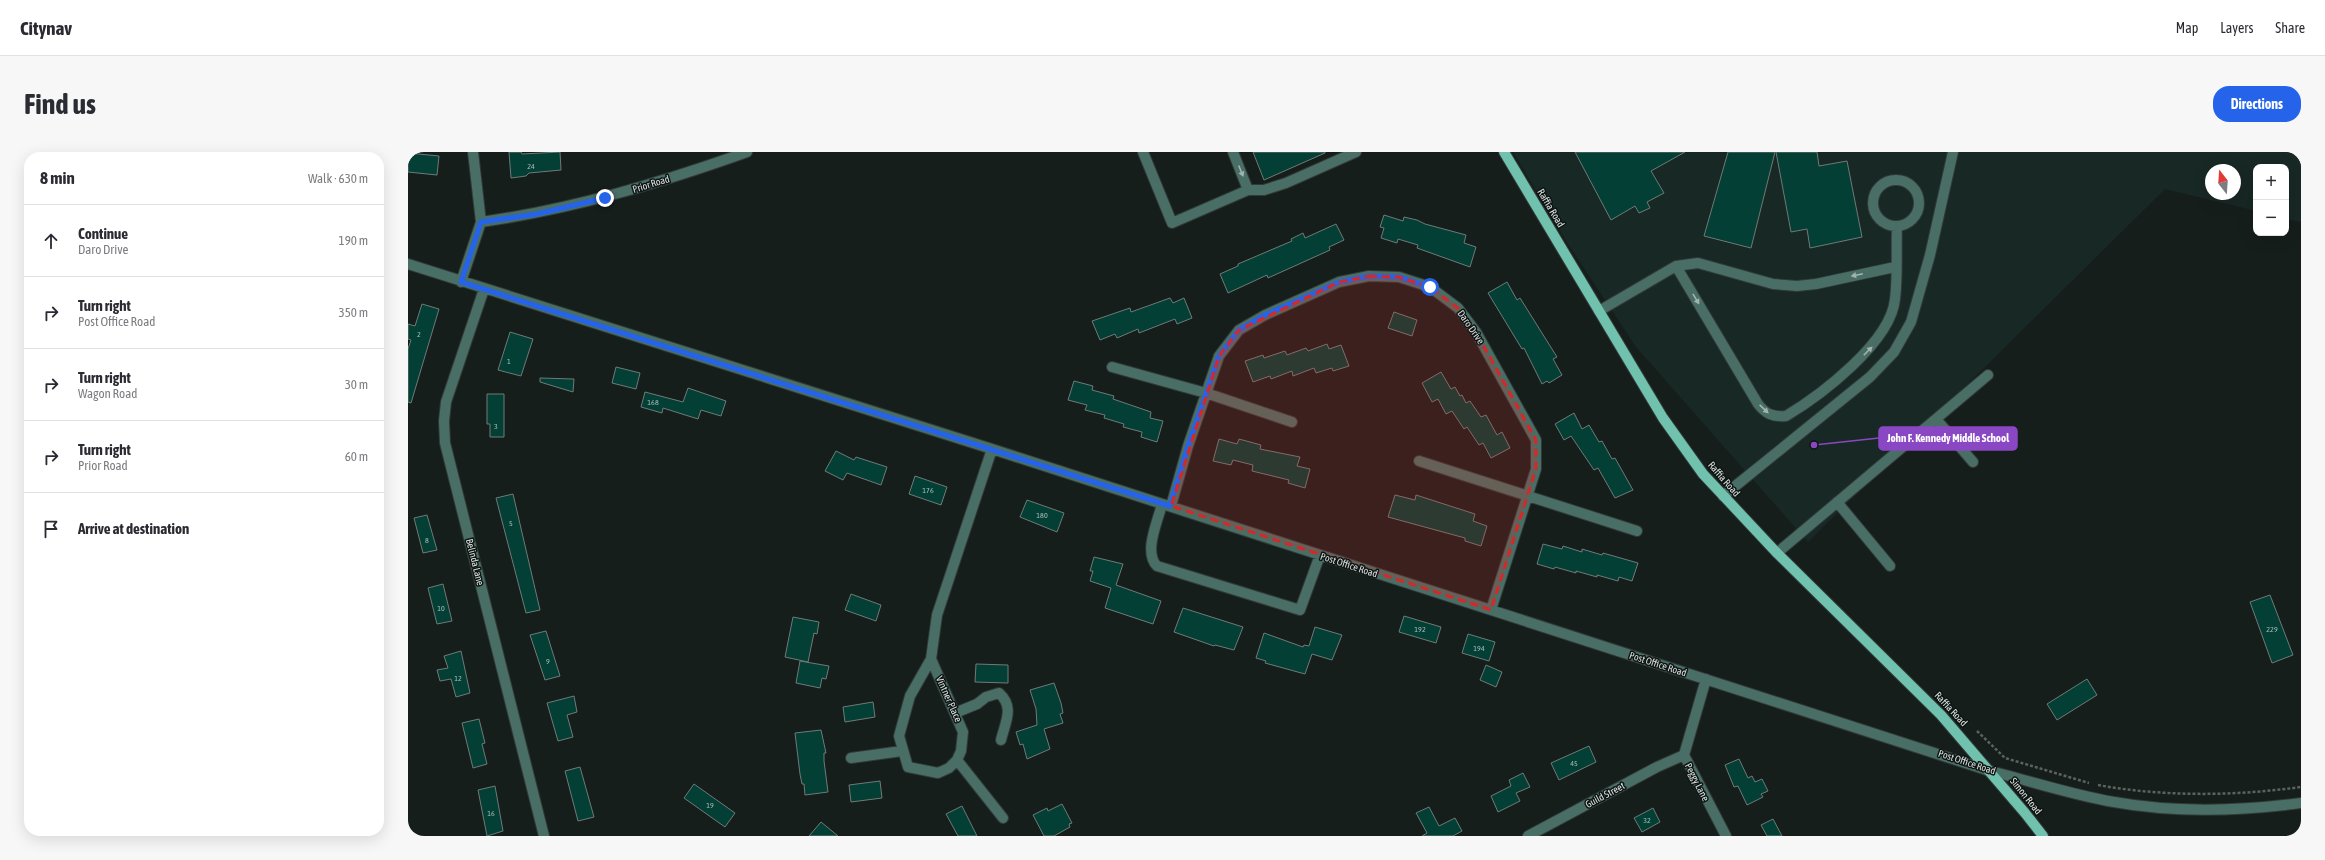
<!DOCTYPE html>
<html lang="en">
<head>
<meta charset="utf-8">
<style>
  body { margin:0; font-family:"Asap Condensed",sans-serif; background:#f7f7f7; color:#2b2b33 }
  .controls { position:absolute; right:12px; top:12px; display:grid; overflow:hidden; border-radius:8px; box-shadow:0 4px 16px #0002 }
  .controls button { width:36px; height:36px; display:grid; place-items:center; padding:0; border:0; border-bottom:1px solid #e1e1e2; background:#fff; color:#2b2b33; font:20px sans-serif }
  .compass { position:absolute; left:1797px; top:12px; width:36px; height:36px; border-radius:50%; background:#fff; box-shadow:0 4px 16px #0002; rotate:343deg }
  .stop { position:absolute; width:12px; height:12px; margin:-9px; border:3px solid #2563eb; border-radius:50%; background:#fff }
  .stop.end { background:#2563eb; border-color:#fff; box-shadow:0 1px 4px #0008 }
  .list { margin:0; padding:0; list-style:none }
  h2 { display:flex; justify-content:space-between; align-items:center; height:52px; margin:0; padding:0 16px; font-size:17px }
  h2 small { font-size:13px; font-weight:400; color:#7c7c81 }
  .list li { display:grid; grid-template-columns:26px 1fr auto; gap:12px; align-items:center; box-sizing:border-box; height:72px; padding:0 16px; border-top:1px solid #e1e1e2 }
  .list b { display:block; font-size:15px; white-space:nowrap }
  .list p { margin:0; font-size:13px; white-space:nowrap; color:#7c7c81 }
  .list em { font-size:13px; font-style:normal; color:#7c7c81 }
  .icon { flex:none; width:22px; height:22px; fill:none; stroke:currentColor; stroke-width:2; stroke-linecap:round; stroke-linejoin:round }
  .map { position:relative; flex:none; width:1893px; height:684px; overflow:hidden; border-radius:16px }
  header { display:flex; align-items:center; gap:24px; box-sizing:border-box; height:56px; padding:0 20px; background:#fff; border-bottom:1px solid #e1e1e2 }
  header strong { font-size:19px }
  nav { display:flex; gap:22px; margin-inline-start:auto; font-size:14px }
  .intro { display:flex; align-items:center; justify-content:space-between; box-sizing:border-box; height:96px; padding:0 24px }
  h1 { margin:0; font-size:28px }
  .button { padding:10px 18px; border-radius:16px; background:#2563eb; color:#fff; font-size:14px; font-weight:700 }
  main { display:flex; gap:24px; padding:0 24px }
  aside { flex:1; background:#fff; border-radius:16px; box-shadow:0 4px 16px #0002 }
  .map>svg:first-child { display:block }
  .built { fill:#182824; fill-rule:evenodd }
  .building { fill:#033f35; stroke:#707a77 }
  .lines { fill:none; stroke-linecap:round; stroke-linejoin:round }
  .minor-casing { stroke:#323a38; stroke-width:12 }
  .major-casing { stroke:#323a38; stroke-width:12 }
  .path { stroke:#5b6260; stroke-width:2.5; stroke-dasharray:3 2; stroke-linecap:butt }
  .minor { stroke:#496e65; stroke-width:10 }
  .major { stroke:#71c1af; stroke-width:10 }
  .oneway { fill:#a2b4b0 }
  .route { stroke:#2563eb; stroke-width:5 }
  .marked { fill:#d62828; fill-opacity:0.2; stroke:#d62828; stroke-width:3; stroke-dasharray:8 5; stroke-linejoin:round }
  .labels { text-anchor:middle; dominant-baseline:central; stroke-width:3; stroke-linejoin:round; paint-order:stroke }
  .number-label { font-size:8px; fill:#a7bab7 }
  .street-label { font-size:10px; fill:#dee3e2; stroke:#0d1513 }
  .leader { fill:none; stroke:#8a47c4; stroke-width:1.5 }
  .callout-dot { fill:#8a47c4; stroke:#0d1513; stroke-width:1.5 }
  .callout { fill:#8a47c4; stroke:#8a47c4; stroke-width:1.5 }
  .callout-label { font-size:11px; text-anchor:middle; font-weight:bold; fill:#fff }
</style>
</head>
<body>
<header>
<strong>Citynav</strong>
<nav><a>Map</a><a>Layers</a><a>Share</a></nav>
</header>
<div class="intro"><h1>Find us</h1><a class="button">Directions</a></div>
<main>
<aside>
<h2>8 min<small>Walk · 630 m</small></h2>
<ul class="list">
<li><svg class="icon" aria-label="ahead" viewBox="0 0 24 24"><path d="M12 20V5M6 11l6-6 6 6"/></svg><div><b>Continue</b><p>Daro Drive</p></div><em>190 m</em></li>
<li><svg class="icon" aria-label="right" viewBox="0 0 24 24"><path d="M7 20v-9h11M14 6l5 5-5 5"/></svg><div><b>Turn right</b><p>Post Office Road</p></div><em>350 m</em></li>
<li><svg class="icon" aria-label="right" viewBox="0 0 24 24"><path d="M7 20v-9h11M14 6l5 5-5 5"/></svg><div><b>Turn right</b><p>Wagon Road</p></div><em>30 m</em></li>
<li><svg class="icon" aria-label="right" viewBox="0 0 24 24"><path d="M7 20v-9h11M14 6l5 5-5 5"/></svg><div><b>Turn right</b><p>Prior Road</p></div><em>60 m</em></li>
<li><svg class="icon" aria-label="arrive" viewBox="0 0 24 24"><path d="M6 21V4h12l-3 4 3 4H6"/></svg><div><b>Arrive at destination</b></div></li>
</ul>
</aside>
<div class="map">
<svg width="1893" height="684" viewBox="0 0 1893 684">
  <rect width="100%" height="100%" fill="#161e1c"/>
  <!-- built -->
  <path class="built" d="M1105 0H1893V70L1878 67V15H1848V59L1757 37 1400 390 1228 195 1160 92ZM1803 18H1827V42H1803Z"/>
  <!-- building -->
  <path class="building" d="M101 0H113L114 2 152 0 153 18 121 21 118 24 103 26Z
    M845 0H917V1L856 28Z
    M1167 0H1277L1243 19 1256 41 1239 50 1242 56 1231 61 1227 54 1203 68Z
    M1320 0H1367L1343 96 1296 84Z
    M1368 0H1409L1411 14 1439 9 1454 85 1402 96 1399 77 1383 80Z
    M0 1 31 4 29 23 0 20Z
    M976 63 995 69 996 65 1009 68 1017 72 1058 83 1056 91 1068 95 1062 115 1009 96 1010 93 990 87 989 91 973 86 976 76 972 75Z
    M928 72 936 88 921 95 922 98 860 126 859 123 820 141 812 122 830 114V112L884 89 883 87 895 81 897 86Z
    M1099 130 1109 148 1112 146 1149 205 1145 207 1154 223 1141 231 1139 229 1134 232 1116 196 1114 197 1080 141Z
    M762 146 765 151 776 146 784 166 769 172 767 167 731 181 730 177 709 186 707 182 692 188 684 169 722 156 723 160Z
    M14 152 31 157 3 251 0 250V197L3 188 0 187V172L7 174Z
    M986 160 1009 168 1004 184 980 176Z
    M102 180 125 187 113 224 90 218Z
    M919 192 921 197 933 193 941 214 925 219 924 216 908 221 906 216 885 224 884 219 863 227 862 224 845 230 837 209 855 203 856 206 877 199 879 203 898 196 900 199Z
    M208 215 232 221 228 237 204 231Z
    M1033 220 1043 237 1047 235 1052 244 1054 243 1058 251 1062 249 1073 265 1078 263 1089 283 1094 280 1102 296 1083 306 1075 291 1071 293 1059 275 1056 277 1044 259 1038 262 1030 247 1024 250 1014 231Z
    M132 226 166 227 165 240 132 230Z
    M666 229 685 234 684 238 706 244 705 247 743 260 742 266 755 269 749 290 733 285 734 280 715 275 716 272 696 266 697 263 677 258 679 253 660 248Z
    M280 236 318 249 313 264 293 258 290 267 255 256 254 261 233 255 237 240 275 250Z
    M79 242H96V285H82V272H79Z
    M1166 261 1174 277 1181 273 1191 290 1194 289 1204 307 1207 306 1225 338 1207 346 1190 316 1186 318 1163 284 1156 288 1147 272Z
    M811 287 829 292 831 287 853 293 852 297 892 305 889 314 902 317 897 336 880 331 881 328 844 319 845 313 825 308 823 313 805 309Z
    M428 299 446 308 448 305 479 315 473 333 439 321 435 328 417 319Z
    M507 324 539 335 533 353 501 342Z
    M105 342 132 458 118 461 88 346Z
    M987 343 1007 348 1008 343 1067 362 1065 369 1079 374 1073 394 1057 389V386L980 365Z
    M619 348 656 361 649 380 612 365Z
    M19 363 29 398 15 401 6 366Z
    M1135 392 1154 397 1155 394 1174 400V397L1194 403 1195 401 1230 411 1224 429 1211 425 1210 429 1189 423V425L1168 419V421L1147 415 1146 417 1129 412Z
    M686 405 715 412 708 433 753 449 745 472 697 456 703 436 682 429 685 419H682Z
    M35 432 44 469 29 472 20 436Z
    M443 442 473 453 468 469 437 458Z
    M1862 443 1885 503 1864 511 1842 450Z
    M775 456 835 475 826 498 807 493 806 494 766 480Z
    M996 464 1033 475 1028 491 991 480Z
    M385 465 411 470 409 482 406 481 400 510 377 505Z
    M907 475 934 483 924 508 904 502 897 522 857 511 858 509 848 506 856 481 895 495 896 493 901 494Z
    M138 479 152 524 137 528 122 483Z
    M1060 482 1087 490 1081 509 1054 501Z
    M53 499 62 541 48 545 43 527 32 529 29 518 40 516 36 504Z
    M392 509 421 514 418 527 414 526 412 536 388 531Z
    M568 512 600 513V531L567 530Z
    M1078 513 1094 520 1088 535 1072 528Z
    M1679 527 1689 543 1649 568 1639 552Z
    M646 531 653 551 655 561 652 562 655 571 636 577 642 597 619 607 615 592 612 593 608 580 629 573 628 557 622 538Z
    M166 544 169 560 159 563 165 585 150 589 139 551Z
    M465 550 467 565 437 570 435 555Z
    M71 567 77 591 74 592 79 612 65 616 54 571Z
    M413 578 418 601H416V609L420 640 397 643 396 632H394L392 622 387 581Z
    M1181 594 1188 610 1151 628 1143 611Z
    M1331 607 1340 626 1344 624 1347 630 1354 627 1360 639 1353 642 1355 645 1339 653 1330 634 1326 635 1317 613Z
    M172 615 186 665 170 669 157 619Z
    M1115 621 1122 635 1108 641 1112 649 1090 660 1083 644 1103 634 1101 628Z
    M472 629 474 646 443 650 441 633Z
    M286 632 327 661 317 675 276 646Z
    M87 634 95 679 79 684 70 638Z
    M654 652 664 671 661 672 662 675 646 684H636L625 663 639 656 640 659Z
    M554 654 569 684H550L538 662Z
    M1021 655 1031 674 1047 666 1054 679 1045 684H1014L1019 681 1008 661Z
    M1245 656 1252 670 1234 680 1226 666Z
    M1365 667 1374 684H1359L1353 673Z
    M413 670 430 684H401Z"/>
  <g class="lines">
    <defs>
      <path id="minor" d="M735 0 764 71 840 38H856L878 31 948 0
        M825 0 840 38
        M1465 51a23 23 0 1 1 46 0a23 23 0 1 1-46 0Z
        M73 70C165 57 252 31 339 0
        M0 112 584 297 1582 619C1623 629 1664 643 1706 650 1767 661 1832 659 1893 651
        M1268 114 1350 252C1358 262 1364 265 1378 264 1413 243 1483 190 1487 147 1490 123 1488 98 1489 74
        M53 130 73 70 65 0
        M76 137 38 250 36 269 37 291 136 684
        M1191 159 1268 114 1290 111 1365 132 1389 134 1408 132 1487 115
        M704 215 798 241 884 270
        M1528 267 1565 310
        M1011 309 1229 379
        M1315 344 1462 225 1486 200 1503 170 1522 103 1545 0
        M1429 350 1482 414
        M754 352C750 369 735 400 749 414L892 458 912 403
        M763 354 780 294 811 204 831 178 857 163 931 130 961 124 991 125 1022 135 1050 156 1068 180 1128 288V317L1083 458
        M1369 401 1580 223
        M523 507 555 580 553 599 549 608 541 616 530 621 500 615 491 584 502 544Z
        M523 507 529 463 584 297
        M1298 527 1276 603 1318 684
        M547 561 569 552 578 545 591 541C607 555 597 571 593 588
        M443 606 494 599
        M549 608 595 666
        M1120 684 1249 615 1276 603"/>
      <path id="major" d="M1096 0 1255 266 1295 322 1369 401 1533 563 1617 661 1635 684"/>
    </defs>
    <!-- minor casing -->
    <use href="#minor" class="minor-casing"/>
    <!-- major casing -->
    <use href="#major" class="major-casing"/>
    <!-- path -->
    <path class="path" d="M1569 579 1597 606 1681 631
      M1690 633C1756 645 1827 644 1893 635"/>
    <!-- minor -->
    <use href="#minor" class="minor"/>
    <!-- major -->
    <use href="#major" class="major"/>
  </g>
  <!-- one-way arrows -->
  <defs><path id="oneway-solid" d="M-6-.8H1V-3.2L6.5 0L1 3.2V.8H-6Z"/></defs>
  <g class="oneway">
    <use href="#oneway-solid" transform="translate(833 19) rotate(68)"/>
    <use href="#oneway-solid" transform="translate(1449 123) rotate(168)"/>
    <use href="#oneway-solid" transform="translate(1288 147) rotate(59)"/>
    <use href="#oneway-solid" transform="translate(1460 199) rotate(-45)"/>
    <use href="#oneway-solid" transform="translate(1356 257) rotate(43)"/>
  </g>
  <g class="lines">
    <!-- route -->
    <path class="route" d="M197 46 129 62 73 70 53 130 762 354 780 294 811 204 831 178 857 163 931 130 961 124 991 125 1022 135"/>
  </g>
  <!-- marked area -->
  <path class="marked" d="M961 124 991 125 1022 135 1050 156 1068 180 1128 288V317L1083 458 763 354 811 204 831 178 931 130Z"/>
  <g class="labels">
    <!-- number labels -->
    <g class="number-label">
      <text x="123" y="14">24</text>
      <text x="11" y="182">2</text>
      <text x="101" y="209">1</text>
      <text x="245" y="250">168</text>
      <text x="88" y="274">3</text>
      <text x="520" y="338">176</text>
      <text x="634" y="363">180</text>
      <text x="103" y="371">5</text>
      <text x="19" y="388">8</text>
      <text x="33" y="456">10</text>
      <text x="1012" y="477">192</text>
      <text x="1864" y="477">229</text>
      <text x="1071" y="496">194</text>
      <text x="140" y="509">9</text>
      <text x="50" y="526">12</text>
      <text x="1166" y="611">45</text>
      <text x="302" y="653">19</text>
      <text x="83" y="661">16</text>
      <text x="1239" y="668">32</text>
    </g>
    <!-- street labels -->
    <g class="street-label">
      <text transform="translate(243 32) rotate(-17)">Prior Road</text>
      <text transform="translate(1143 56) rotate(59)">Raffia Road</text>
      <text transform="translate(1063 175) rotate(55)">Daro Drive</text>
      <text transform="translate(1316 327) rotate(49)">Raffia Road</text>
      <text transform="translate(67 410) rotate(76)">Belinda Lane</text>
      <text transform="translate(941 413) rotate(18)">Post Office Road</text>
      <text transform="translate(1250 512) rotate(18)">Post Office Road</text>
      <text transform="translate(541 547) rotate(66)">Vintner Place</text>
      <text transform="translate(1543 557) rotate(47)">Raffia Road</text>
      <text transform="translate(1559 610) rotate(18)">Post Office Road</text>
      <text transform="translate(1289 630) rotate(63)">Peggy Lane</text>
      <text transform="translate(1197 643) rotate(-28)">Guild Street</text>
      <text transform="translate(1618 644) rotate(51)">Simon Road</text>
    </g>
  </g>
  <!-- callouts -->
  <path class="leader" d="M1406 293L1471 286"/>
  <circle class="callout-dot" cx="1406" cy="293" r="4"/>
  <rect class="callout" x="1471" y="275" width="138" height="23" rx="4"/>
  <g class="callout-label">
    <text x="1540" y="290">John F. Kennedy Middle School</text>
  </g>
</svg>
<div class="controls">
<button>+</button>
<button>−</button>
</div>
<svg class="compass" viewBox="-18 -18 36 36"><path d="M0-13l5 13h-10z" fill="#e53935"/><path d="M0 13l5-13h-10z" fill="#7c7c81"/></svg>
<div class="stop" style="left:1022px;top:135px"></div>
<div class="stop end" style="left:197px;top:46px"></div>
</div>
</main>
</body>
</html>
